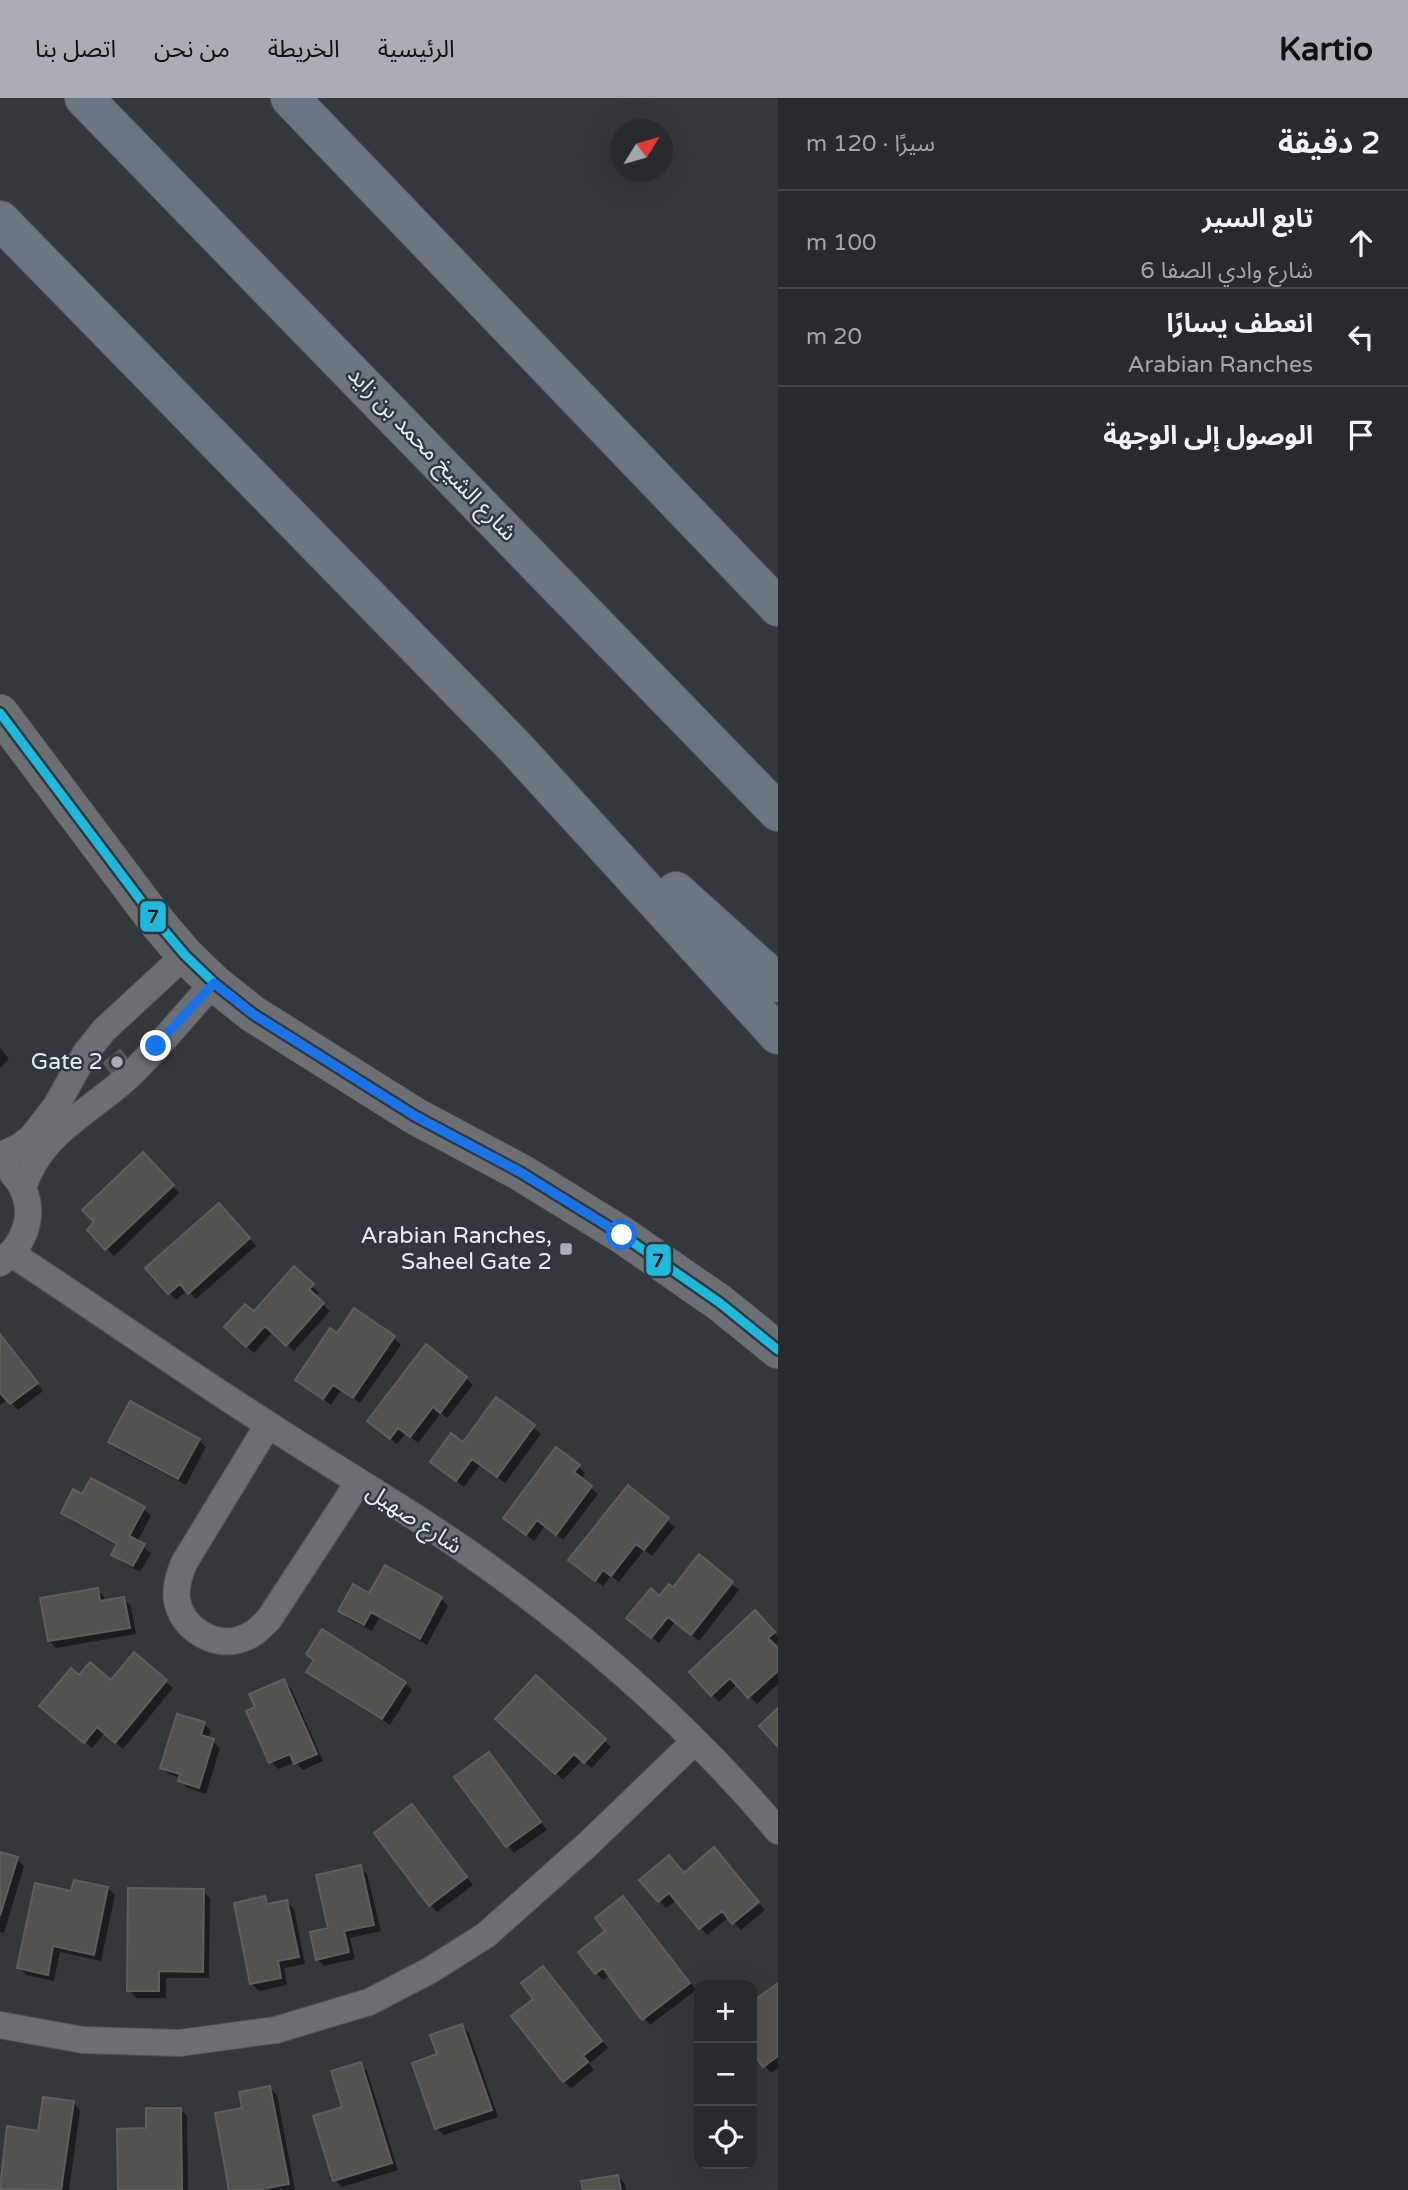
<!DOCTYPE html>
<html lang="ar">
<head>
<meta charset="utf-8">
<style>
  body { margin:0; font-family:"Varela Round","Noto Sans Arabic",sans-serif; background:#2f3236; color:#f1f3f6; direction:rtl }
  .controls { position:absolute; right:21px; bottom:21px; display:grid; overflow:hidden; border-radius:14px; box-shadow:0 7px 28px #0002 }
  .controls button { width:63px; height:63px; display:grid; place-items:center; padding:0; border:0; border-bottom:2px solid #43464a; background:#272a2e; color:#f1f3f6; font:35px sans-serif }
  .compass { position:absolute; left:610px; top:21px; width:63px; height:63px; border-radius:50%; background:#272a2e; box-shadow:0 7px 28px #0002; rotate:53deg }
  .stop { position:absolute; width:21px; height:21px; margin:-16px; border:5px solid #1a73e8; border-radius:50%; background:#fff }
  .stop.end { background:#1a73e8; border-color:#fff; box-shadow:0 2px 7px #0008 }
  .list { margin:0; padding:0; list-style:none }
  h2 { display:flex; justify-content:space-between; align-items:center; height:91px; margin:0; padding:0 28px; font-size:30px }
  h2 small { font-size:23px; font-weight:400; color:#a4a7aa }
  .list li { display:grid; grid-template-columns:46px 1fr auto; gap:21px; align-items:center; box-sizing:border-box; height:98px; padding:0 28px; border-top:2px solid #43464a }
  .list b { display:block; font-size:26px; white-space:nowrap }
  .list p { margin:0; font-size:23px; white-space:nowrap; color:#a4a7aa }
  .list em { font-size:23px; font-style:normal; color:#a4a7aa }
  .icon { flex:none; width:38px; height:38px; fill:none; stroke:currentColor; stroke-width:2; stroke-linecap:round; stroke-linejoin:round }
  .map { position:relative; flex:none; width:778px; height:2092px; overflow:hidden; direction:ltr }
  header { display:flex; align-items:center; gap:42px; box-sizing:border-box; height:98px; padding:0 35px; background:#a9aeb4; color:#111 }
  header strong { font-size:33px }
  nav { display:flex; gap:38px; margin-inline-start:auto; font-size:24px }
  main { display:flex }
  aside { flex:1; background:#272a2e }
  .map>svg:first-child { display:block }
  .shadow { fill:#0007 }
  .building { fill:#53524c; stroke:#5d5e5f; stroke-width:2 }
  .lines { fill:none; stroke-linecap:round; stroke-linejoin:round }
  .street-casing { stroke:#51555a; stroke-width:28 }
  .secondary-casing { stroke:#51555a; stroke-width:38 }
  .highway-casing { stroke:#51555a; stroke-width:40 }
  .street { stroke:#6c6f74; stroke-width:26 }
  .secondary { stroke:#6c6f74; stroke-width:37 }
  .highway { stroke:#6c7582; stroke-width:38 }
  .bus-1-casing { stroke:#303741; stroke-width:14 }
  .bus-1 { stroke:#20b9da; stroke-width:9 }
  .route { stroke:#1a73e8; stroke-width:9 }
  .poi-dot { fill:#a9aeb4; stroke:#303741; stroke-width:2.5 }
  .labels { text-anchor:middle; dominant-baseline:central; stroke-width:5; stroke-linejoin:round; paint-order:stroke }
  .street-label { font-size:23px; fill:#e8edf4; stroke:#303741 }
  .poi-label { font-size:23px; fill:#e8edf4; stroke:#303741; text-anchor:end }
  .line-badge { stroke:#303741; stroke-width:2.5 }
  .pale-badge-label { font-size:19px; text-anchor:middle; font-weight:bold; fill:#111 }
</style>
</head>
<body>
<header>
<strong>Kartio</strong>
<nav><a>الرئيسية</a><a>الخريطة</a><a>من نحن</a><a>اتصل بنا</a></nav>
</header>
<main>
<aside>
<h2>2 دقيقة<small>سيرًا · 120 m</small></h2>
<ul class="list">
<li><svg class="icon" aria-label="ahead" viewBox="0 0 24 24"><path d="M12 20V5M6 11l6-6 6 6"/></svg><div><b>تابع السير</b><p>شارع وادي الصفا 6</p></div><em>100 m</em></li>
<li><svg class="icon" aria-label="left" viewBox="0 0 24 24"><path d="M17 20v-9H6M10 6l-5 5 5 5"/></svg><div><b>انعطف يسارًا</b><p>Arabian Ranches</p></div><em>20 m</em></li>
<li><svg class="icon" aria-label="arrive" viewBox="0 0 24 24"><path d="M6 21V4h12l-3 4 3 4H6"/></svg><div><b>الوصول إلى الوجهة</b></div></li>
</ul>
</aside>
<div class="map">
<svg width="778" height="2092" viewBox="0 0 778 2092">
  <rect width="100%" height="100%" fill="#34383d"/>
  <!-- shadow -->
  <path class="shadow" d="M0 950 9 961 0 970Z
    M143 1057 179 1095 114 1158 89 1132 97 1124Z
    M226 1114 256 1148 196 1201 188 1192 176 1202 147 1171Z
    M294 1171 319 1195 315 1199 330 1213 294 1253 273 1234 254 1255 233 1236Z
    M0 1238 43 1293 18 1312 8 1301 0 1307Z
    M337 1238 394 1240 401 1247 360 1305 341 1292 331 1307 297 1281Z
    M466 1280 473 1287 447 1320 441 1315 418 1345 406 1335 397 1346 376 1330Z
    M496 1301 541 1336 505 1385 480 1367 464 1389 439 1371 463 1347Z
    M199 1342 206 1349 186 1387 117 1351 110 1344Z
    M578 1368 585 1375 581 1382 598 1396 563 1442 545 1428 534 1443 512 1426Z
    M628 1390 675 1429 652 1458 644 1452 619 1484 611 1478 603 1488 578 1469Z
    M83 1399 144 1411 151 1418 137 1444 151 1455 140 1474 120 1463 113 1456 118 1448 70 1422 63 1415Z
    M699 1459 739 1492 699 1543 675 1524 659 1545 636 1527 660 1500 674 1491Z
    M385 1470 441 1501 448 1508 427 1547 379 1520 372 1533 347 1520 340 1513 370 1497Z
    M97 1492 104 1499 105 1504 124 1501 131 1508 136 1536 56 1550 49 1543Z
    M755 1514 778 1539V1545L774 1548 778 1552V1586L757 1606 737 1586 719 1604 712 1597Z
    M308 1556 405 1585 412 1592 390 1627 316 1581 309 1574 315 1563Z
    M134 1557 173 1590 123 1651 105 1635 92 1650 49 1614 80 1579 111 1584Z
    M536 1579 611 1649 592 1670 582 1662 563 1682 504 1628Z
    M284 1583 291 1590 323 1663 303 1672 295 1664 278 1671 271 1664 257 1610Z
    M204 1626 211 1633 208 1641 213 1643 220 1650 206 1696 187 1690 180 1683 181 1680 169 1676 162 1669Z
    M489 1656 547 1732 514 1755 457 1680Z
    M412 1708 473 1787 437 1814 431 1807Z
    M0 1756 17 1761 24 1768 4 1835 0 1834Z
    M721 1759 765 1812 741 1832 729 1819 707 1837 677 1802 666 1810 641 1782 684 1776Z
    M360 1769 367 1776 381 1833 350 1840 355 1861 324 1868 317 1861Z
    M108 1790 115 1797 101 1863 60 1854 54 1883 26 1877 19 1870 73 1795Z
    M203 1793 210 1800 209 1880H166V1900H136L129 1892Z
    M264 1800 271 1807 287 1804 294 1811 305 1866 284 1870 287 1887 259 1893 252 1886 236 1806Z
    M630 1807 696 1892 650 1927 610 1877 603 1882 596 1875 607 1833Z
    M550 1877 608 1950 589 1966 594 1972 571 1990 564 1983 535 1901Z
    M778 1888V1970L771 1975 752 1951V1906Z
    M462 1928 469 1935 498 2019 444 2037 436 2030 439 1957Z
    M360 1966 367 1973 398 2072 342 2089 335 2082 344 2010Z
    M270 1990 277 1997 295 2092H231Z
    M73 2005 80 2012 69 2092H2L0 2090 40 2035Z
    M180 2011 187 2018 188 2092H120L147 2032Z
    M618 2079 625 2086 626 2092H585Z"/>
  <!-- building -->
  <path class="building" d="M120 952 129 963 113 977 104 965Z
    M143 1054 174 1087 105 1152 87 1132 94 1124 82 1112Z
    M219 1105 250 1140 188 1196 180 1186 168 1196 145 1170Z
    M294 1168 314 1186 309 1191 324 1205 286 1248 265 1228 246 1249 224 1229 245 1206 254 1213Z
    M354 1210 395 1238 353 1300 333 1287 323 1301 295 1282 330 1230 337 1235Z
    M0 1236 38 1285 10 1306 0 1295Z
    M426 1246 467 1279 440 1315 433 1309 410 1339 398 1330 390 1341 367 1323Z
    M496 1299 535 1327 497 1379 472 1361 456 1383 430 1364 451 1335 463 1344Z
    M130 1303 200 1341 178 1381 108 1344Z
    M556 1349 580 1367 574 1374 592 1388 556 1437 537 1422 526 1437 503 1420Z
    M91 1380 145 1409 129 1438 145 1446 133 1468 111 1457 117 1446 61 1415 73 1391 82 1396Z
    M628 1387 669 1420 644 1452 636 1446 611 1478 603 1472 595 1483 568 1462Z
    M699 1456 733 1484 691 1537 668 1519 651 1540 626 1520 651 1490 659 1498 669 1486 673 1489Z
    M385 1467 442 1499 420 1541 371 1514 364 1527 338 1513 353 1486 369 1495Z
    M98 1490 100 1503 124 1499 130 1530 48 1543 40 1500Z
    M755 1512 775 1534 768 1540 778 1550V1573L748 1600 730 1580 711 1598 689 1574Z
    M322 1531 406 1584 382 1621 306 1574 314 1562 306 1556Z
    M134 1554 167 1582 115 1645 97 1629 84 1645 39 1608 71 1570 79 1577 90 1564 111 1582Z
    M536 1577 606 1641 584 1665 574 1656 555 1676 495 1621Z
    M284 1581 317 1656 294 1666 290 1656 269 1665 246 1613 255 1609 249 1596Z
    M778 1610V1649L759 1628Z
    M177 1616 205 1624 201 1637 214 1641 199 1690 178 1683 180 1676 160 1670Z
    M489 1654 541 1724 506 1749 454 1679Z
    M412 1706 467 1779 429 1808 374 1735Z
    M714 1749 759 1804 732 1826 722 1813 699 1831 669 1795 658 1804 639 1782 669 1757 684 1775Z
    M0 1754 18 1759 0 1818Z
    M361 1767 374 1827 344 1833 349 1854 316 1862 310 1834 328 1830 316 1777Z
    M74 1782 108 1789 94 1857 53 1848 48 1877 17 1870 35 1785 71 1793Z
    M128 1790 204 1791 203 1874 159 1873V1893H127Z
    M265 1798 267 1806 287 1802 299 1859 278 1863 281 1880 250 1886 234 1805Z
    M623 1798 690 1885 642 1922 603 1870 595 1876 578 1854 605 1833 595 1820Z
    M543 1868 602 1943 583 1958 588 1964 563 1984 511 1918 533 1901 521 1885Z
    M778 1885V1958L763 1969 752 1954V1904Z
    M462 1926 492 2012 435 2031 412 1965 437 1956 430 1937Z
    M361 1964 392 2065 333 2083 313 2018 342 2009 331 1973Z
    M270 1988 289 2086 258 2092H229L215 2015 242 2010 239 1994Z
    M43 1999 74 2003 61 2092 0 2091 7 2028 38 2033Z
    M146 2010H181L182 2092H118L117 2031 146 2030Z
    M618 2077 621 2092H583L581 2083Z"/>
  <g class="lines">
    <defs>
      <path id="street" d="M0 1058 19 1049 32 1039 56 1008 85 956 104 932 185 857
        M23 1090C40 1034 91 1014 131 976 160 948 186 915 214 885
        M12 1156C99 1213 184 1273 272 1329 346 1377 423 1421 494 1473 596 1547 697 1636 778 1733
        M0 1165C30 1142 39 1105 12 1075
        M268 1327 184 1465C179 1477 175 1489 177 1502 181 1529 212 1549 238 1542 252 1539 260 1530 269 1521L358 1385
        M0 1927 83 1942 180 1945 276 1932 369 1904 429 1873 486 1837 587 1747 694 1644"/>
      <path id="secondary" d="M0 615 157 824 185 857 214 885 253 916 415 1018 520 1074 622 1137 720 1205 778 1252"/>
      <path id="highway" d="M84 0 778 714
        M290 0 778 509
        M0 122 515 649 778 937
        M676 793 778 885"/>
    </defs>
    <!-- street casing -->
    <use href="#street" class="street-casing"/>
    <!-- secondary casing -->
    <use href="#secondary" class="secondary-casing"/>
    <!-- highway casing -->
    <use href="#highway" class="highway-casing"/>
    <!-- street -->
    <use href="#street" class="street"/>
    <!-- secondary -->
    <use href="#secondary" class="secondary"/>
    <!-- highway -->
    <use href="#highway" class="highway"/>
    <defs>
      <path id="bus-1" d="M0 615 157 824 185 857 214 885 253 916 415 1018 520 1074 622 1137 720 1205 778 1252"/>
    </defs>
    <!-- bus-1 casing -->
    <use href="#bus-1" class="bus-1-casing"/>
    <!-- bus-1 -->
    <use href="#bus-1" class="bus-1"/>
  </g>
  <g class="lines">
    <!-- route -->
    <path class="route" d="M156 948 214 885 253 916 415 1018 520 1074 622 1137"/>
  </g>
  <!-- markers -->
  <g class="poi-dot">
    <circle cx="117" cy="964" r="7"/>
    <rect x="559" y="1144" width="14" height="14" rx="3.5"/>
  </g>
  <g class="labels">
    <!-- street labels -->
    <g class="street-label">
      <text transform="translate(432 356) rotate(46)">شارع الشيخ محمد بن زايد</text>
      <text transform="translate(414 1421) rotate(33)">شارع صهيل</text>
    </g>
    <!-- poi labels -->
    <g class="poi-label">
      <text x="103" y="964">Gate 2</text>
      <text x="552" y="1138">Arabian Ranches,<tspan x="552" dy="26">Saheel Gate 2</tspan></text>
    </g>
  </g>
  <g class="line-badge">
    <rect x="139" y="802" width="28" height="33" rx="7" fill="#20b9da"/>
    <rect x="645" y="1145" width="27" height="34" rx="7" fill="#20b9da"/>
  </g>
  <g class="pale-badge-label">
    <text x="153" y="825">7</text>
    <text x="658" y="1169">7</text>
  </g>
</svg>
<div class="controls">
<button>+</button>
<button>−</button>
<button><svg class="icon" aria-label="locate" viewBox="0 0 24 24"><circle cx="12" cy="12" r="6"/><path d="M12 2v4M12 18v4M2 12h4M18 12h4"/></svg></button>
</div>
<svg class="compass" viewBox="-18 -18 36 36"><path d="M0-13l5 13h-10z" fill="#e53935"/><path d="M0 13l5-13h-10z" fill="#a4a7aa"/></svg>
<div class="stop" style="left:622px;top:1137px"></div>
<div class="stop end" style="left:156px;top:948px"></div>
</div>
</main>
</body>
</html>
